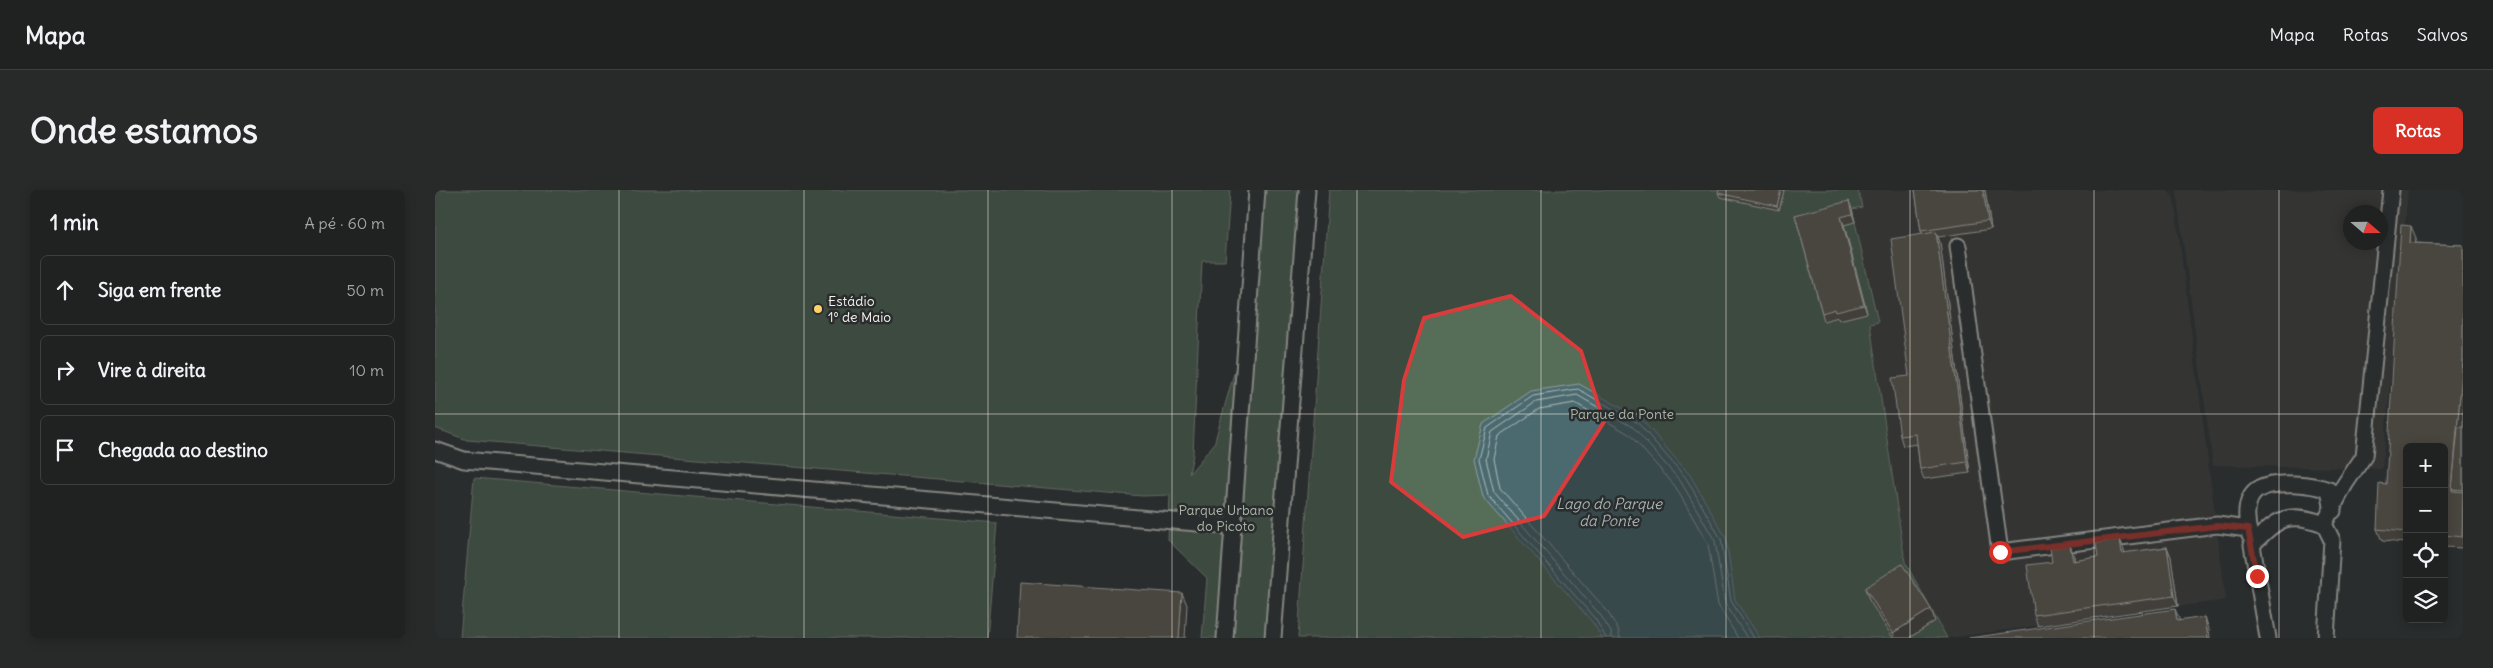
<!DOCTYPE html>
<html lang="pt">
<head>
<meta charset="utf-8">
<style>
  body { margin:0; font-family:Delius,sans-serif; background:#282a2a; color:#f1f3f6 }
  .controls { position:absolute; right:15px; bottom:15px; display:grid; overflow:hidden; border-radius:8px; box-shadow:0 2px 12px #0003 }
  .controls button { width:45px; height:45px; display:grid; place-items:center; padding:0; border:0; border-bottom:1px solid #3d3f40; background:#202222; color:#f1f3f6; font:25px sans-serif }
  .compass { position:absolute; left:1908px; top:15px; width:45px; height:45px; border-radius:50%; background:#202222; box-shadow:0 2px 12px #0003; rotate:110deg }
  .stop { position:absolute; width:15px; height:15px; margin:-11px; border:4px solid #d93025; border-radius:50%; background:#fff }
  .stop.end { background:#d93025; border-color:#fff; box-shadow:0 1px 5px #0008 }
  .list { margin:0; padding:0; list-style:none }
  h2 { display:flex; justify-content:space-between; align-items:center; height:65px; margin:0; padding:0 20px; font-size:21px }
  h2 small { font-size:16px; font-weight:400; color:#a2a4a5 }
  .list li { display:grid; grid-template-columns:32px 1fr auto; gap:15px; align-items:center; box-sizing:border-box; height:70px; margin:0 10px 10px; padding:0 10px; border:1px solid #3d3f40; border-radius:8px }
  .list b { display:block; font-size:19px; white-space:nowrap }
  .list em { font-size:16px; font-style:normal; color:#a2a4a5 }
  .icon { flex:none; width:28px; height:28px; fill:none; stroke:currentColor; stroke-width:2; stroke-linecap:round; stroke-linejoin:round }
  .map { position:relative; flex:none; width:2028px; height:448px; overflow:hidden; border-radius:8px }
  header { display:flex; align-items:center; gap:30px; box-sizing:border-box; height:70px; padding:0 25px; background:#202222; border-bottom:1px solid #3d3f40 }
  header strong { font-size:24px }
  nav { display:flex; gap:28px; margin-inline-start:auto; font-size:18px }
  .intro { display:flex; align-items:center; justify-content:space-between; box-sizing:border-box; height:120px; padding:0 30px }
  h1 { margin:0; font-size:35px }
  .button { padding:12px 22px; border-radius:8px; background:#d93025; color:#fff; font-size:18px; font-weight:700 }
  main { display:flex; gap:30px; padding:0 30px }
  aside { flex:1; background:#202222; border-radius:8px; box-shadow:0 2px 12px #0003 }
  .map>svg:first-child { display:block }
  .built { fill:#3f3d3a; fill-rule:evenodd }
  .green { fill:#576d59; stroke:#a6afa0 }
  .water { fill:#4c6a6f; stroke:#8fa09f }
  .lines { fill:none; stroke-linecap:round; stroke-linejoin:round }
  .shore { stroke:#b1bbb8; stroke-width:1 }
  .service-casing { stroke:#f4f1e8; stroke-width:19 }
  .service { stroke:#2a2d2e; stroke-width:15 }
  .wall { fill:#5f5549; stroke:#f4f1e8 }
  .shaded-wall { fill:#4e453c; stroke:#f4f1e8 }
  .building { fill:#6f6355; stroke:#f4f1e8 }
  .route { stroke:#d93025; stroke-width:6 }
  .marked { fill:none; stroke:#d93c3b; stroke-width:4; stroke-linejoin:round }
  .grid { fill:none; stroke:#f4f1e8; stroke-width:1; stroke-opacity:0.55 }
  .poi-dot { fill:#ffd166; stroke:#2a2d2e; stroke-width:2 }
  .labels { text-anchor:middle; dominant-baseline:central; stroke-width:5; stroke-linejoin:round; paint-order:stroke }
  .poi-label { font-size:14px; fill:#f4f1e8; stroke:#2a2d2e; text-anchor:start }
  .park-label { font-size:14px; fill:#adb6a8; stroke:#2a2d2e }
  .water-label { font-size:15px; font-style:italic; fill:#a8b4b2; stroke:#2a2d2e }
</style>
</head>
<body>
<header>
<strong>Mapa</strong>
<nav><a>Mapa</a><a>Rotas</a><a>Salvos</a></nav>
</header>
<div class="intro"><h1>Onde estamos</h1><a class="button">Rotas</a></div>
<main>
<aside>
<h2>1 min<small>A pé · 60 m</small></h2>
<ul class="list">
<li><svg class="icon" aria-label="ahead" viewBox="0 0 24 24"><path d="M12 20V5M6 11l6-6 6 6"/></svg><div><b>Siga em frente</b></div><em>50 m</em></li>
<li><svg class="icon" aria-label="right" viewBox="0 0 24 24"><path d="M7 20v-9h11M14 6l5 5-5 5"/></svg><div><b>Vire à direita</b></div><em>10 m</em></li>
<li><svg class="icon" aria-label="arrive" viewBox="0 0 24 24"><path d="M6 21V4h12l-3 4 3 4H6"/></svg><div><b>Chegada ao destino</b></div></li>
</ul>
</aside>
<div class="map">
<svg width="2028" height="448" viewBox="0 0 2028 448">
  <rect width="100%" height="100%" fill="#2a2d2e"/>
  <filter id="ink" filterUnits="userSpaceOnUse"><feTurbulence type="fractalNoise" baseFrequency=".02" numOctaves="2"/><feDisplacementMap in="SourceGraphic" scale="10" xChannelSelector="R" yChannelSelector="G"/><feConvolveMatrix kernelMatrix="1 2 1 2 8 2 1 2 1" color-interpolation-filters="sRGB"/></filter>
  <g filter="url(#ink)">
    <!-- built -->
    <path class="built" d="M1423 0H1733L1739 9 1791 410 1512 448 1470 372 1435 134 1442 132 1417 19 1427 16Z
      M1741 0H1973L1947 279 1778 275ZM1916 22H1946V52H1916Z"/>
    <!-- green -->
    <path class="green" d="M0 0H795L790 71H767L758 264 754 284 779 254 812 137 822 0H871L845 448H767L772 388 733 350 735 305 708 306 32 250 0 238Z
      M894 0H1423L1427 17 1417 19 1443 132 1435 134 1470 372 1512 448H863Z
      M39 288 562 333 552 448H25Z"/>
    <!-- water -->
    <path class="water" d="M1144 194 1206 229 1255 285 1291 348 1300 410 1325 448H1167L1158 433 1048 307 1039 269 1048 234 1096 201Z"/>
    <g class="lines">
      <!-- shore -->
      <path class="shore" d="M1171 448 1161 430 1053 305 1044 269 1052 238 1098 206 1143 199 1203 233 1251 288 1286 349 1296 411 1319 448
        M1177 448 1176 442 1166 426 1059 302 1051 269 1057 242 1101 212 1142 205 1199 238 1246 292 1280 351 1290 413 1312 448
        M1185 448 1183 439 1172 421 1065 298 1059 269 1064 246 1104 219 1140 213 1194 244 1240 296 1273 354 1283 415 1303 448"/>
      <defs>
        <path id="service" d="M1523 56 1565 362 1782 335 1813 339
          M0 260 29 270 797 336
          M1889 334 1910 294 1929 266 1956 0
          M1815 346C1811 332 1808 308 1824 299 1841 290 1878 294 1894 300L1898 321
          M790 448 822 0
          M838 448 872 0
          M1833 448 1817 355C1842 328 1853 321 1889 334L1897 350 1891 448"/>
      </defs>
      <!-- service casing -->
      <use href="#service" class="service-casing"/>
      <!-- service -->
      <use href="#service" class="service"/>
    </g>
    <!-- wall -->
    <path class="wall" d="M1349 0 1344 20 1285 7 1283 3Z
      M1480 0H1550L1556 39 1503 47 1505 53 1535 283 1489 289 1485 279 1482 254 1468 256 1465 246 1474 186 1487 44 1486 41Z
      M1417 19 1420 32 1409 35 1432 123 1404 130 1403 127 1389 131 1387 123 1360 25Z
      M1981 48 1980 53 2028 55V358L2009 357V257H1972V353L1947 351 1942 339 1951 294Z
      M1685 349 1690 363 1732 357 1736 367 1743 416 1603 436 1599 425 1617 372 1639 366 1640 371 1663 367Z
      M1430 398 1500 431 1474 448H1458L1434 410Z"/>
    <!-- shaded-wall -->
    <path class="shaded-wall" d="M1346 0H1349L1344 20 1342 16Z
      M1548 0H1550L1556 39 1553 31Z
      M1414 11 1417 19 1420 32 1417 24Z
      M1406 27 1409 35 1432 123 1429 115Z
      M1976 36 1981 48 1979 65 1975 53Z
      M1501 42 1505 53 1535 283 1532 272Z
      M2028 170V235L2022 300 2017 299Z
      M1685 349 1689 360 1691 374 1687 363Z
      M1635 355 1639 366 1641 382 1638 371Z
      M1732 357 1736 367 1743 416 1739 406Z
      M747 403 752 415 750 448H744Z
      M1496 419 1500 431 1474 448H1460L1458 443Z
      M1740 419 1745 431H1742Z
      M1770 427 1774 439 1775 448H1773Z"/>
    <!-- building -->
    <path class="building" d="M1284 0H1346L1342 16 1283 3Z
      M1480 0H1548L1553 31 1486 41Z
      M1414 11 1417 24 1406 27 1429 115 1401 122 1400 119 1387 123 1360 25Z
      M1966 35 1976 36 1975 53 2028 55V170L2017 299V301L2028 302 2027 347 2009 345V257H1972V342L1942 339 1944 293 1951 294Z
      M1501 42 1532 272 1485 279 1481 244 1465 246 1457 188 1474 186 1456 49Z
      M2023 237H2028V300L2017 299Z
      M1685 349 1687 363 1732 357 1739 406 1599 425 1592 375 1617 372 1615 358 1635 355 1638 371 1663 367 1661 353Z
      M1467 374 1496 419 1458 443 1430 398Z
      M585 392 747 403 744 448H582Z
      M1740 419 1742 431 1770 427 1773 448H1534Z"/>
  </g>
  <g class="lines" filter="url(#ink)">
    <!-- route -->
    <path class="route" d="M1565 362 1782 336 1813 339 1822 386"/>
  </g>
  <!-- marked area -->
  <path d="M0 0H2028V448H0ZM1076 106 1146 161 1169 232 1109 326 1028 347 956 292 969 190 989 128Z" fill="#2a2d2e" fill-opacity=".55" fill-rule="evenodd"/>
  <path class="marked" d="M1076 106 1146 161 1169 232 1109 326 1028 347 956 292 969 190 989 128Z"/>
  <!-- grid -->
  <path class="grid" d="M184 0V448M369 0V448M553 0V448M737 0V448M922 0V448M1106 0V448M1291 0V448M1475 0V448M1659 0V448M1844 0V448M0 224H2028"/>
  <!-- markers -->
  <circle class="poi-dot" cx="383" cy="119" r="5"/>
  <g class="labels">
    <!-- poi labels -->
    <g class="poi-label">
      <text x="393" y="111">Estádio<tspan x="393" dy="16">1º de Maio</tspan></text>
    </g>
    <!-- park labels -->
    <g class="park-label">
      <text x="1187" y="224">Parque da Ponte</text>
      <text x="791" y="320">Parque Urbano<tspan x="791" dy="16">do Picoto</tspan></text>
    </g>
    <!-- water labels -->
    <g class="water-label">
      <text x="1174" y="313">Lago do Parque<tspan x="1174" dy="17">da Ponte</tspan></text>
    </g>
  </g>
</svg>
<div class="controls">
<button>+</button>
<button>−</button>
<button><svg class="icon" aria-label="locate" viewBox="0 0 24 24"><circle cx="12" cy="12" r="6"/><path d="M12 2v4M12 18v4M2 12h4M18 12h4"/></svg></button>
<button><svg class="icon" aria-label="layers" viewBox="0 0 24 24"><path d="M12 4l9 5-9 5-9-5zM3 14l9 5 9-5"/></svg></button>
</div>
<svg class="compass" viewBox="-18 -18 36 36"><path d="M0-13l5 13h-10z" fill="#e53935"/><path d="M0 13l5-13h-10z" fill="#a2a4a5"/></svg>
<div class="stop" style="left:1565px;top:362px"></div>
<div class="stop end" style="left:1822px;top:386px"></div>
</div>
</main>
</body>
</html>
